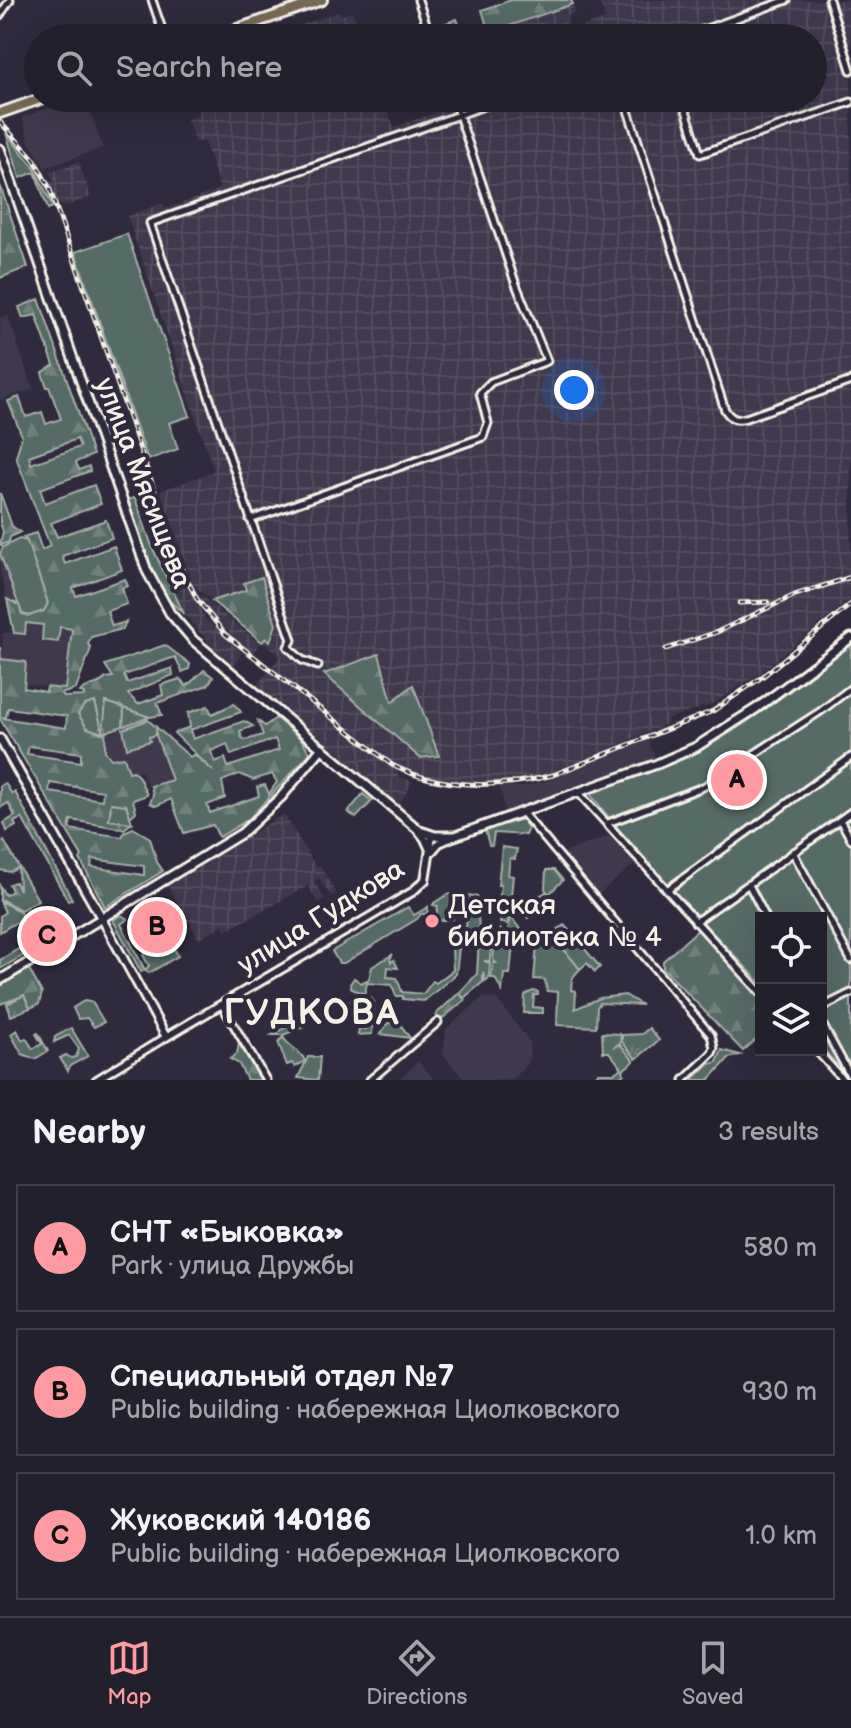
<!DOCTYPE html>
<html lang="en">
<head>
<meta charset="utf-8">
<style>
  body { margin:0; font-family:"Balsamiq Sans",sans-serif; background:#2b2836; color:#f1f3f6 }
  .controls { position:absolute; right:24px; bottom:24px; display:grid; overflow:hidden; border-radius:0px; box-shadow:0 8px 32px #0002 }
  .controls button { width:72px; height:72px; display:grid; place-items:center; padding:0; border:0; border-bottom:2px solid #403e4a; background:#23202e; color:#f1f3f6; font:40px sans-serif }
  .you { position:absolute; left:574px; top:390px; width:28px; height:28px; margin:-20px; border:6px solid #fff; border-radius:50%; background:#1a73e8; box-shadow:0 0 0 12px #1a73e833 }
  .badge { display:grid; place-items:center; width:52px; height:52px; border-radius:50%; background:#ff9aa2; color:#111; font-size:26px; font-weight:700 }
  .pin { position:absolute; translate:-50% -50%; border:4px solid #fff; box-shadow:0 2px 8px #0006 }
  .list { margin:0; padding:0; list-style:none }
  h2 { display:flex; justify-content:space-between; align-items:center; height:104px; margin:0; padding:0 32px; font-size:34px }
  h2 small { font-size:26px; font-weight:400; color:#a3a3aa }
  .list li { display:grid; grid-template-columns:52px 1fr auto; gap:24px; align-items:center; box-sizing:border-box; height:128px; margin:0 16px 16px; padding:0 16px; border:2px solid #403e4a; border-radius:0px }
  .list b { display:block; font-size:30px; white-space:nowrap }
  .list p { margin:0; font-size:26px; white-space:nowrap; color:#a3a3aa }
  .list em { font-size:26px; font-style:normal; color:#a3a3aa }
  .icon { flex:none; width:44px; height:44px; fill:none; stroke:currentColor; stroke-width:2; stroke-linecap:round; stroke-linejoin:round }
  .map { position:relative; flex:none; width:851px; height:1080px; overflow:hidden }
  .search { position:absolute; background:#23202e; box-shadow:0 8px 32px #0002; left:24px; right:24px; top:24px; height:88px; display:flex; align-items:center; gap:20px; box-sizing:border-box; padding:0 28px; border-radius:44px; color:#a3a3aa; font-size:30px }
  .sheet { height:536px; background:#23202e }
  nav { display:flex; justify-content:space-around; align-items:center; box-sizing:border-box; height:112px; border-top:2px solid #403e4a; background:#23202e; font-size:22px; color:#a3a3aa }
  nav a { display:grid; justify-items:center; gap:4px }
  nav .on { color:#ff9aa2 }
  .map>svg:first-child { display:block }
  .built { fill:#3f374d }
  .industrial { fill:url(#industrial-grid) }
  .green { fill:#566b66; stroke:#a5aea7; stroke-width:2 }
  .forest { fill:url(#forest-firs); stroke:#a5aea7; stroke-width:2; fill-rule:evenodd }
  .park { fill:url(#park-tufts); stroke:#a5aea7; stroke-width:2 }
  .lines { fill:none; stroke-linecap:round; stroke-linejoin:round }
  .minor-casing { stroke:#f4f1e8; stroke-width:11 }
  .tertiary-casing { stroke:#f4f1e8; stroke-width:12 }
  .secondary-casing { stroke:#f4f1e8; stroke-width:13 }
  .primary-casing { stroke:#f4f1e8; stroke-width:14 }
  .minor { stroke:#2f2a3d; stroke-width:5 }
  .tertiary { stroke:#2f2a3d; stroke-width:6 }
  .secondary { stroke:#2f2a3d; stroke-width:7 }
  .primary { stroke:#776954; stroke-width:8 }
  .rail-casing { stroke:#f4f1e8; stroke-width:5 }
  .rail { stroke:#2f2a3d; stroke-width:2; stroke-dasharray:6; stroke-linecap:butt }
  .poi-dot { fill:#ff9aa2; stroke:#2f2a3d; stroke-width:3 }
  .labels { text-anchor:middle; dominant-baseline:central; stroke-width:8; stroke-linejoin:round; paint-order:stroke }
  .street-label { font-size:28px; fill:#f4f1e8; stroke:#2f2a3d }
  .poi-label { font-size:28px; fill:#f4f1e8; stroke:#2f2a3d; text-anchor:start }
  .district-label { font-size:36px; font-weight:bold; letter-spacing:2px; fill:#f4f1e8; stroke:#2f2a3d }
</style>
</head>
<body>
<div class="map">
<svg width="851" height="1080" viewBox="0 0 851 1080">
  <defs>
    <pattern id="industrial-grid" width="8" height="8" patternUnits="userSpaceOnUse" patternTransform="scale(2)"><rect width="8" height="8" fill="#3f374d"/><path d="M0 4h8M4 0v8" fill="none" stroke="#524b5e"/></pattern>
    <pattern id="forest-firs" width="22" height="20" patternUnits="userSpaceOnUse" patternTransform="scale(2)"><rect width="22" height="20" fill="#566b66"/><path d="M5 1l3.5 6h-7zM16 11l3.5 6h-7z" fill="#6f817c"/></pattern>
    <pattern id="park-tufts" width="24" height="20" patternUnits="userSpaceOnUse" patternTransform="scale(2)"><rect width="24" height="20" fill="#566b66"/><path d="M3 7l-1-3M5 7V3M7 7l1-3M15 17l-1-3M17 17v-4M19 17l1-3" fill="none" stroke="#6f817c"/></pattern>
  </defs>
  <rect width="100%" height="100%" fill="#2f2a3d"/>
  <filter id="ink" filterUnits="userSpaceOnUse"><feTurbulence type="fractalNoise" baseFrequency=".0125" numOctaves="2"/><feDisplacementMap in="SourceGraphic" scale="16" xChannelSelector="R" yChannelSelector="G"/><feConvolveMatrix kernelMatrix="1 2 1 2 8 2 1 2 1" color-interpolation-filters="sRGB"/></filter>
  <g filter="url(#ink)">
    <!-- built -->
    <path class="built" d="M77 98H86L103 148 45 168 29 142 22 117Z
      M8 315 33 389 0 400V318Z
      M36 533 66 619 73 624 65 689 0 681 3 633 14 632 0 570V545Z
      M148 720 195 762 154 802 151 786 148 787 141 771 118 780 104 745V735Z
      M648 739 656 760 505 812 500 786 521 787 550 780Z
      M613 834 638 861 599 894 563 853Z
      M483 997 497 999 530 1042 529 1063 511 1080H465L443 1055 446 1029Z
      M418 1061 435 1080H398Z"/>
    <!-- industrial -->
    <path class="industrial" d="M599 0H851V599L760 673 713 704 667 719 668 724 549 774 523 781H442L426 778 401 769 272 670 398 772 399 777 413 781 399 805 257 685 280 656 193 585 160 491 214 471 127 216 163 203 166 209 220 189 204 141 195 143 187 119 199 114 197 106 221 98H383L394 127 464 103 463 98H813V38H473L573 4 575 13 567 16 568 21 563 33 605 19Z
      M340 11 342 15 353 12 362 38H265Z
      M79 162 91 197 66 206 56 204 49 182 53 181 49 172Z
      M175 559 205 618 242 653 234 665 210 645 184 614 161 565Z
      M202 596 260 644 254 654 211 616 199 599Z
      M284 814 316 867 320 865 336 893 331 896 319 878 314 881 325 899 318 903 308 886 226 931 223 925 199 939 167 885Z"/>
    <!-- green -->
    <path class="green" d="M6 133 34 167 53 207 48 209 35 172 20 178Z
      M127 234 190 416 169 423 178 449 148 460 75 252Z
      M19 539 27 541 48 603 44 611 29 616 22 614 0 554 3 547Z
      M851 645V1080L821 1047V918H761V983L701 921 614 824 591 795 592 790C629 778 669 768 703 749 755 720 803 680 851 645Z
      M95 702 103 733 87 728 78 714 84 705Z
      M124 708 150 717 123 726Z
      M148 720 156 727V735L149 737 150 741 127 748 123 729Z
      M363 794 372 801 356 818 348 812Z
      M522 819 528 828 525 835 494 833 492 846 489 845 485 830Z
      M502 847 517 849 515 859 510 858 508 875 513 876 508 924 500 923 502 903H499L501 885H498Z
      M547 891 552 897 528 918 521 910 515 914 517 906 522 903 523 897 536 898Z
      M448 894 477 896 479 932 456 934 457 927 466 928 467 916 456 915 455 911H451L453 919 435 921 438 906 433 905 434 903Z
      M408 907 414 915 428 907 427 914H421L417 919 344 963H339L332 951Z
      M511 917 520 929 514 934 510 974H504L502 991 495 978H491L493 963H496L493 960 495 939 499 940 500 928 502 933H507Z
      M564 925 573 935 561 945 580 969 572 978 571 990 576 991 575 1009 600 998 625 995 642 1005 600 1003 597 1007 596 1027 557 1025 558 992 547 991 545 980 534 979 537 944Z
      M479 936 486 940 492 938 490 961H484L490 963 489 978 485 981 483 972V982L464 998 459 993 477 974Z
      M161 945H167L170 950 174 948 178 956 149 973 145 970 149 966 143 955Z
      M452 948H459L456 974 424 1001 403 999V996H396L392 985 367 983 365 992 362 993 352 989 350 984 354 978 361 983 369 979 372 967 393 954 390 959 391 962 394 960 398 968 388 967 387 977 397 978 402 992 423 994 433 981 436 983 453 970Z
      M533 991 538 992V995H534L533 1007 543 1008V1013H524L525 995Z
      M355 997 371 998 374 1002 372 1034 358 1035 359 1028 366 1029 367 1018 354 1016 355 1007 346 1008V1005Z
      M298 1013 304 1027 283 1035H272L290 1025 288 1020Z
      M388 1023 400 1024 410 1038 380 1034Z
      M71 1028 88 1056 70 1066 68 1071 60 1058 66 1055 71 1058 76 1057 79 1049 69 1035 54 1042 55 1037Z
      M17 1030 22 1040 26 1038 33 1049 42 1044 36 1034 38 1033 48 1051 35 1059 22 1054 11 1034Z
      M602 1033 620 1034 621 1042 613 1048 620 1044 634 1061 623 1070 624 1074 617 1080 602 1078 601 1080H591L598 1073H614L622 1068 609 1052H603Z
      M308 1057H320L318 1080 298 1078Z"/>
    <!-- forest -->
    <path class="forest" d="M511 0H571L573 4 489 33 482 10Z
      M457 19 464 38H441L437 26Z
      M0 185 28 267 0 278Z
      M39 299 93 455 76 462 79 470 89 466 90 471 40 489 45 503 94 485 101 504 51 523 57 537 106 520 112 538 62 556 65 564 114 546 122 570 73 588 76 596 125 579 128 586 122 588 127 604 107 611 112 626 126 622 123 629 91 637 88 644 91 648 76 689 61 694 64 697 84 696V693L80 692C87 684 99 686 106 678L113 677 105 665 165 645 190 664 189 669 182 672 175 657 124 675 127 683 172 668 173 675 128 694 138 704 163 695 161 685 180 679 187 686 204 670 213 677 208 685 157 703 162 715 150 717 106 702 105 751 111 759 124 757 129 772 133 771 139 777 147 795 133 800 136 812 130 817 126 805 109 820 132 823 124 829 71 820 69 829 122 837 124 832 133 828 150 838 157 862 163 871 105 907 80 859 82 856 0 719V647L1 659 26 662 24 688 46 692 47 687 65 689 72 629 60 627 58 642 42 640 43 625 26 623 25 634 14 633 7 599 19 605 22 614 29 616 44 611 48 603 27 541 23 537 36 533 42 550 50 546 16 457 22 436 8 401 19 397 26 417 42 412 46 424 61 419 49 387H47L42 373 54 365 36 315 23 318 19 307ZM77 439 80 447 31 464 29 456ZM95 702 103 732 102 733 87 728 78 714 84 705ZM8 708 67 716 66 728 2 718 6 717ZM29 746 81 753V762L27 754ZM50 783 103 791 102 800 49 792ZM92 859 144 866V875L91 867Z
      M0 493 12 526 20 532 10 537 9 542 0 545 3 531 0 523Z
      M135 498 153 549 184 614 154 587 123 501Z
      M262 577 276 625 270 641 266 638 262 642 212 601 246 590 244 583Z
      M379 654 392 702 413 685 439 756 420 758 324 674Z
      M234 704 241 712 190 730 193 739 244 721 253 726 240 731 242 738 246 740 263 735 258 721 265 726 276 718 302 740 310 753 249 819 219 837 213 825 184 833 171 799 156 806 150 803 153 795 151 786 172 780 156 735V727L190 757 194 754 213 771 174 733 190 727 188 713 208 706 212 714ZM275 739 279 750 228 767 225 758 215 762 211 751 227 744 231 755ZM239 774 253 780 272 774 277 782 269 794 265 785 257 787 259 796 210 813 207 805 225 798 222 781Z
      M5 783 12 794 15 792 72 899 68 901 22 818 14 822 16 826 7 831 4 823 15 816 8 803 0 808V786Z
      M4 841 38 900 21 910 0 899V886L5 895 12 891 9 884 15 882 19 890 18 868 10 872 0 870V843Z
      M0 901 19 911 23 918 0 932V916L5 912Z
      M121 915 128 919 121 924 145 970 141 972 113 920Z
      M700 928 761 993V1035L743 1051 663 968V961Z
      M37 938 41 945 0 969V960Z
      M29 969 42 993 39 1004 30 1008 23 996 0 1004V986Z
      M459 993 465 1000 438 1022 436 1014Z
      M239 1043 261 1080H247L239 1064 230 1059 237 1054Z
      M722 1050 740 1055 729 1058 709 1080H692L710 1064 717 1062Z"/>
    <!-- park -->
    <path class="park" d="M106 702 124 708 123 726 103 733Z
      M111 803 126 805 132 823 109 820Z
      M546 870H554L563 880 549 894 545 889Z
      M573 935 600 967 595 972 587 963 580 969 560 945Z
      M24 995 30 1008 11 1016 7 1004Z
      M84 1001 92 1002 104 1022 94 1027 87 1018 78 1019 73 1008Z
      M649 1028 659 1040 636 1059 622 1042V1035L642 1034Z
      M283 1037C289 1048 300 1049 305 1061L295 1067 292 1063 287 1065 278 1042Z"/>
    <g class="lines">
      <defs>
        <path id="minor" d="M152 0 165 38
          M418 0 431 38
          M829 0 851 70
          M0 15 10 0
          M681 38 787 0
          M624 98 725 410C731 419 736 421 746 418L851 381
          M682 98 700 154 851 102
          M250 520 483 437 488 423 480 393 491 382 547 361 515 282 459 115 505 98
          M318 666 302 660 288 647 292 640 150 223 459 115 453 98
          M578 792 761 993
          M522 812 711 1035 714 1048 712 1053 684 1080
          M840 820 851 839
          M608 823 703 787 821 711 851 688
          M793 852 851 960
          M749 885 766 918
          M667 890 851 757
          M695 922 851 812
          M222 1005 266 1080
          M821 1008 851 993
          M821 1022 851 1077
          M816 1050 843 1080
          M96 1080 166 1037
          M370 1080 438 1022"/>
        <path id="tertiary" d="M417 829 425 839 430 850
          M432 851 439 843 455 836
          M101 917 166 1037 412 892 425 880 432 836"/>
        <path id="secondary" d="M0 149 147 571 170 613 193 640 420 831 435 836H455L657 764 696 747 757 708 851 638
          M0 739 101 917
          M0 980 242 833 281 797 322 748"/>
        <path id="primary" d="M211 38 322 0
          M0 113 43 98"/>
      </defs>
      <!-- minor casing -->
      <use href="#minor" class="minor-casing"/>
      <!-- tertiary casing -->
      <use href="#tertiary" class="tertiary-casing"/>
      <!-- secondary casing -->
      <use href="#secondary" class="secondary-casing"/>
      <!-- primary casing -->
      <use href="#primary" class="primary-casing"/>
      <!-- minor -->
      <use href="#minor" class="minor"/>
      <!-- tertiary -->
      <use href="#tertiary" class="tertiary"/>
      <!-- secondary -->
      <use href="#secondary" class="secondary"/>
      <!-- primary -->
      <use href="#primary" class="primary"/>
      <defs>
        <path id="rail" d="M0 122 34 159 49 187 182 570 197 599 225 634 392 765C440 790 502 788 553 775L713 711 762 677 851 604
          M739 603 768 602
          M666 649 717 632 795 595 851 577"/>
      </defs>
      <!-- rail casing -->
      <use href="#rail" class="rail-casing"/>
      <!-- rail -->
      <use href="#rail" class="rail"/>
    </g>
  </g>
  <!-- markers -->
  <circle class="poi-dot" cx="432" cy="921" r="8"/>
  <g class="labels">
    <!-- street labels -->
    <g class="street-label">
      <text transform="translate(143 483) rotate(69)">улица Мясищева</text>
      <text transform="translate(321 917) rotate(-32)">улица Гудкова</text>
    </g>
    <!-- poi labels -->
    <g class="poi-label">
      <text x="448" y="905">Детская<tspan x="448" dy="32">библиотека № 4</tspan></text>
    </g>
    <!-- district labels -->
    <g class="district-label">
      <text x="312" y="1013">ГУДКОВА</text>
    </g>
  </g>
</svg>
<div class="controls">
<button><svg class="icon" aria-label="locate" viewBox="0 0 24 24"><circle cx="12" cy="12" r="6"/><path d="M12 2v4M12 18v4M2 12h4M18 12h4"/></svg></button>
<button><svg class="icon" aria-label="layers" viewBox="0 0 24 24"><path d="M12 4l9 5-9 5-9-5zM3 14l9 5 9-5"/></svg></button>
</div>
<div class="you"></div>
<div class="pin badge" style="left:737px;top:780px">A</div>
<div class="pin badge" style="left:157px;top:927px">B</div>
<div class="pin badge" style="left:47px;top:936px">C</div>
<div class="search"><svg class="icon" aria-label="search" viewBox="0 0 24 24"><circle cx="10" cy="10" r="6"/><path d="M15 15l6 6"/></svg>Search here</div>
</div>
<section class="sheet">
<h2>Nearby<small>3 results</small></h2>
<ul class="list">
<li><span class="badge">A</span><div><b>СНТ «Быковка»</b><p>Park · улица Дружбы</p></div><em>580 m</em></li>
<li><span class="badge">B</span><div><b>Специальный отдел №7</b><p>Public building · набережная Циолковского</p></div><em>930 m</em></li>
<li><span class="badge">C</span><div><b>Жуковский 140186</b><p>Public building · набережная Циолковского</p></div><em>1.0 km</em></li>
</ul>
</section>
<nav>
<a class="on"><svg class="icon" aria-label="map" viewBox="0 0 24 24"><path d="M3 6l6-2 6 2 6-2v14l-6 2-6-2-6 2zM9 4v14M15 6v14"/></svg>Map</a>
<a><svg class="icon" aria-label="directions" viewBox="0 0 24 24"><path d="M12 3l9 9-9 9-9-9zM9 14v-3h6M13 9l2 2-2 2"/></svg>Directions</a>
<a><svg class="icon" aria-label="saved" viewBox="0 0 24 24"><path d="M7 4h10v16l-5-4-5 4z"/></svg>Saved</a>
</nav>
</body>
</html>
